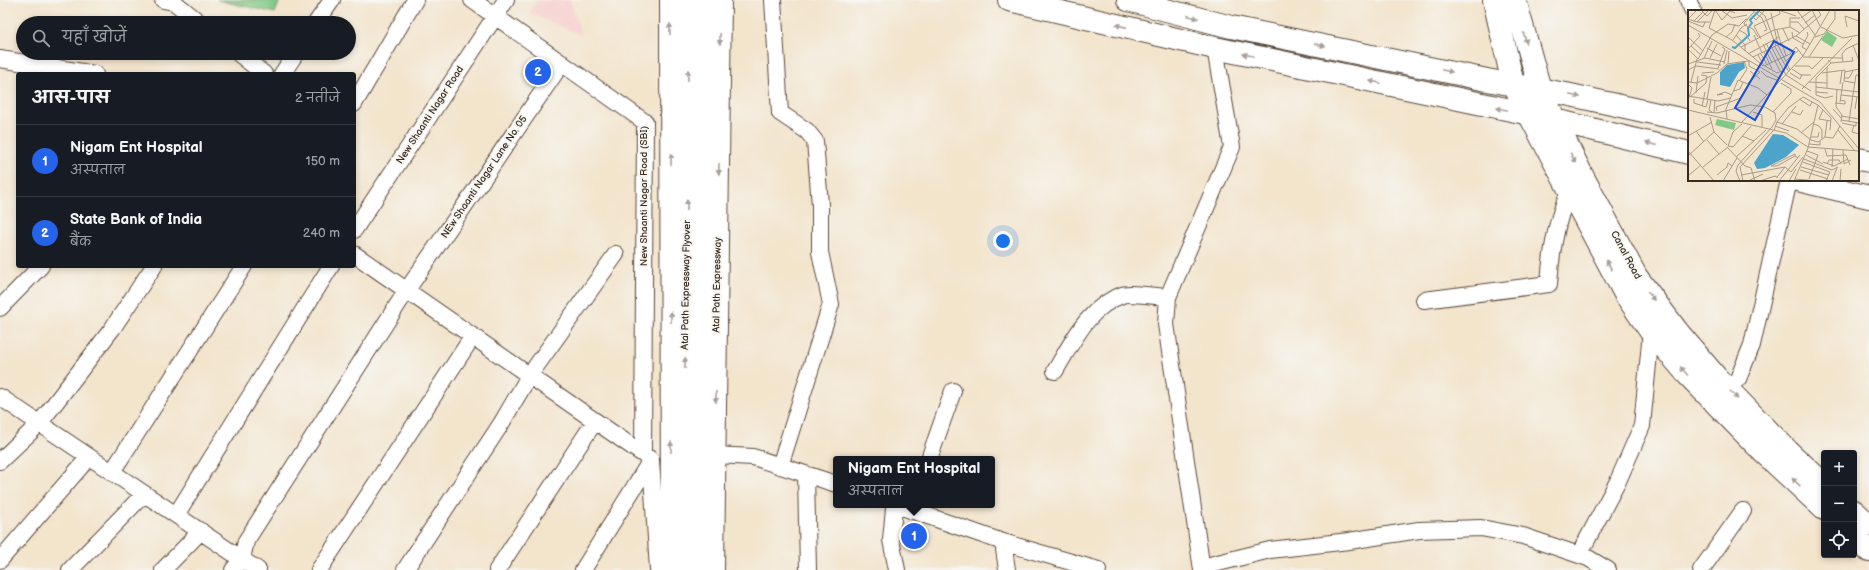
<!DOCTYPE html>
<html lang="hi">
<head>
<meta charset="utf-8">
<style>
  body { margin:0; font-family:"Balsamiq Sans","Playpen Sans Deva",sans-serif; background:#20242c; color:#f1f3f6 }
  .controls { position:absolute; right:12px; bottom:12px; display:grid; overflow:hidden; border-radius:4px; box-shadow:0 2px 6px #0003 }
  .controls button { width:36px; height:36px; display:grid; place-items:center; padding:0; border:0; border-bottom:1px solid #363941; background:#171b24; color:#f1f3f6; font:20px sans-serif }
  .you { position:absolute; left:1003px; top:241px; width:14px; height:14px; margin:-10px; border:3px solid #fff; border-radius:50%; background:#1a73e8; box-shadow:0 0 0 6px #1a73e833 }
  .badge { display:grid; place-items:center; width:26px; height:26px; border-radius:50%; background:#2563eb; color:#fff; font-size:13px; font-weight:700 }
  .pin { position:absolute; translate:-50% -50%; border:2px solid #fff; box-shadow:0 1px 4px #0006 }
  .popup { position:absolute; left:833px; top:456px; width:162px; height:52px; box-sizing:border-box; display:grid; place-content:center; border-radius:4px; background:#171b24; filter:drop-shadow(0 1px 3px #0005); font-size:13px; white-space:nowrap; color:#9ea1a6 }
  .popup b { font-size:15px; color:#f1f3f6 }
  .popup::after { content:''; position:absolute; left:50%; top:100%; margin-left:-8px; border:8px solid transparent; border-top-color:#171b24 }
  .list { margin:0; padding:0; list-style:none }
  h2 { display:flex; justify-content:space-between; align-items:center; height:52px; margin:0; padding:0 16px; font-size:17px }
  h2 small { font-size:13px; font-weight:400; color:#9ea1a6 }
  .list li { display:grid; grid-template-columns:26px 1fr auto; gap:12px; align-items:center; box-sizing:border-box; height:72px; padding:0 16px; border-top:1px solid #363941 }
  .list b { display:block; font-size:15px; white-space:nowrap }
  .list p { margin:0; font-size:13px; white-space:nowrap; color:#9ea1a6 }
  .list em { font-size:13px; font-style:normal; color:#9ea1a6 }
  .icon { flex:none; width:22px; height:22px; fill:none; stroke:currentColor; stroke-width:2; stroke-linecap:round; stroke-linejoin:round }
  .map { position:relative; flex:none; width:1869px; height:570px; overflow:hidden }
  .search { position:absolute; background:#171b24; box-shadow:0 2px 6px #0003; left:16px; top:16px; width:340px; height:44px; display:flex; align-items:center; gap:10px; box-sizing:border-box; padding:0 14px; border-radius:22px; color:#9ea1a6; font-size:15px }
  .panel { position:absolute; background:#171b24; box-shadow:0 2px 6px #0003; left:16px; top:72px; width:340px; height:196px; border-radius:4px }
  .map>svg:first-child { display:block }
  .built { fill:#f7d0cf }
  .green { fill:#81c985; stroke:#5e7a52 }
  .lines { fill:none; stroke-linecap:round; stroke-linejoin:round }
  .minor-casing { stroke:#574638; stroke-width:18 }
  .tertiary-casing { stroke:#574638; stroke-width:22 }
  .secondary-casing { stroke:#574638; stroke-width:24 }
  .primary-casing { stroke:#574638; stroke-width:24 }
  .trunk-casing { stroke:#574638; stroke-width:24 }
  .minor { stroke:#fff; stroke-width:16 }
  .tertiary { stroke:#fff; stroke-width:20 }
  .secondary { stroke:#fff; stroke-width:22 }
  .primary { stroke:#fff; stroke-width:22 }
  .trunk { stroke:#fff; stroke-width:22 }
  .oneway { fill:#a79f9a }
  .labels { text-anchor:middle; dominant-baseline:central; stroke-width:4; stroke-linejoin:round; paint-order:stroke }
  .street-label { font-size:10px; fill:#3b2a1e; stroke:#f6f6f2 }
  .inset-river { fill:none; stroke:#4ca4ca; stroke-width:2 }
  .inset-road { fill:none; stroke:#a99a86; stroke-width:1 }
  .view { fill:#1d4ed8; fill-opacity:0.15; stroke:#1d4ed8; stroke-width:2 }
  .inset-edge { fill:none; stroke:#3b2a1e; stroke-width:2 }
</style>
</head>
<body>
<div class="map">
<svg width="1869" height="570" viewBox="0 0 1869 570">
  <rect width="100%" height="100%" fill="#f6f6f2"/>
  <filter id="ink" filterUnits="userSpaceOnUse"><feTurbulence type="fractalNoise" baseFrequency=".025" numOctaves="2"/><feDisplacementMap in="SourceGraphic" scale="8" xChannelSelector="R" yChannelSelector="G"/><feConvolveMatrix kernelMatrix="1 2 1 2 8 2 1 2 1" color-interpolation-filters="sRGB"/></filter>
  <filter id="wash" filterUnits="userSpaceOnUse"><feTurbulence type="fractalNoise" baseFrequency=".012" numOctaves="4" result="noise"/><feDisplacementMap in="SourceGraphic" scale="16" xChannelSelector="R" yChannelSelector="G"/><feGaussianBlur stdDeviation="0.9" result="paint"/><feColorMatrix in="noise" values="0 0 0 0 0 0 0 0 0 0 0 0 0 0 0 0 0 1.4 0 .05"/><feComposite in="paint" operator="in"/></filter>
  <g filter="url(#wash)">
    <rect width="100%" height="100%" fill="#f3e4cc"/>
    <!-- built -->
    <path class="built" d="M538 0H570L581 35 529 13Z"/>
    <!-- green -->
    <path class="green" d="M217 0H280L275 13Z"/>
  </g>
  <g filter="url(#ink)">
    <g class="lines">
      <defs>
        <path id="minor" d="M163 0 174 2 200 23
          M472 0 645 122 643 454
          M773 0 780 113 807 131 815 141 820 205V252L831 304 780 466
          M1688 0 1693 11
          M316 23 332 0
          M238 53 264 74
          M0 59 95 74
          M282 74 296 53
          M354 104 415 0
          M354 230 506 0
          M354 254 650 459
          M1424 300 1549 284C1551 253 1556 220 1569 192
          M0 308 41 266
          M1055 371C1072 343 1088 307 1122 295 1129 292 1159 297 1168 297
          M1738 379 1752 345 1789 180
          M0 397 258 570
          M715 455 753 457 836 484
          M929 459 953 391
          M651 460 658 570
          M0 461 39 424 112 329 154 266
          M112 472 244 266
          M806 474 808 570
          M896 505 1003 542 1098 570
          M896 505 894 508 891 540 897 570
          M176 515 331 266
          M1003 542 1007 570
          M1579 555 1618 481 1642 426 1651 332
          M0 560 89 457
          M1202 567 1270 550 1349 541 1419 530 1481 528 1523 536 1588 558 1608 570
          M70 570 144 494
          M163 570 201 531
          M233 570 242 559 246 541 407 290 562 63
          M319 570 473 336
          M405 570 501 424 529 376 616 254
          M497 570 595 421
          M583 570 651 460
          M1202 570 1166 324 1168 297 1232 147 1215 48
          M1701 570 1743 511"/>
        <path id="tertiary" d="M670 0 671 570
          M714 570 721 0"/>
        <path id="secondary" d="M1009 0 1215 48 1530 114 1689 153
          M1128 0 1231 27 1487 80 1566 94 1689 121
          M1858 159 1869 161
          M1798 180 1869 197"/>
        <path id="primary" d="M1494 0 1513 84 1625 294 1651 332 1687 374 1764 453 1824 509
          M1515 0 1540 89 1583 177 1636 276 1678 332 1717 378 1788 451 1824 484
          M1854 511 1869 525
          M1854 537 1869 551"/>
        <path id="trunk" d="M683 570 688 0
          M701 570 706 0"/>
      </defs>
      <!-- minor casing -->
      <use href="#minor" class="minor-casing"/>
      <!-- tertiary casing -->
      <use href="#tertiary" class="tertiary-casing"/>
      <!-- secondary casing -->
      <use href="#secondary" class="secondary-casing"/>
      <!-- primary casing -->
      <use href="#primary" class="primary-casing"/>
      <!-- trunk casing -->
      <use href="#trunk" class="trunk-casing"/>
      <!-- minor -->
      <use href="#minor" class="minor"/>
      <!-- tertiary -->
      <use href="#tertiary" class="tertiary"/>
      <!-- secondary -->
      <use href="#secondary" class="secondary"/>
      <!-- primary -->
      <use href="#primary" class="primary"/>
      <!-- trunk -->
      <use href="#trunk" class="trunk"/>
    </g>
    <!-- one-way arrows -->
    <defs><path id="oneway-solid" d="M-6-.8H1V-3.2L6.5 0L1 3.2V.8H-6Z"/></defs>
    <g class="oneway">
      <use href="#oneway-solid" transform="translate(1193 17) rotate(15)"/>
      <use href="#oneway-solid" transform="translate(1121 26) rotate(-167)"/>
      <use href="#oneway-solid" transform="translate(670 29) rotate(-90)"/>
      <use href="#oneway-solid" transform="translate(1525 38) rotate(74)"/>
      <use href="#oneway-solid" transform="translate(720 39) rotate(91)"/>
      <use href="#oneway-solid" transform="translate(1320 45) rotate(12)"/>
      <use href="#oneway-solid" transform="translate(1248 55) rotate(-168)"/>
      <use href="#oneway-solid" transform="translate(1447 71) rotate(12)"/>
      <use href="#oneway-solid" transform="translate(688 75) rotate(-89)"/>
      <use href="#oneway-solid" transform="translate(1375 82) rotate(-168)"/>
      <use href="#oneway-solid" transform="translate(1575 96) rotate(12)"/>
      <use href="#oneway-solid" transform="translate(1502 109) rotate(-168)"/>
      <use href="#oneway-solid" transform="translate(1651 144) rotate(-166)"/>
      <use href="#oneway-solid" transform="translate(1573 158) rotate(63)"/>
      <use href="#oneway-solid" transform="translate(671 159) rotate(-90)"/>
      <use href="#oneway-solid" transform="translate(719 169) rotate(91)"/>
      <use href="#oneway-solid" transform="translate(687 205) rotate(-89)"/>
      <use href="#oneway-solid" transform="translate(1609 265) rotate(-119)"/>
      <use href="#oneway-solid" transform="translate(1651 296) rotate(54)"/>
      <use href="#oneway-solid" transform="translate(671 317) rotate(-90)"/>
      <use href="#oneway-solid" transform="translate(685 363) rotate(-89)"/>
      <use href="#oneway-solid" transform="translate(1684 371) rotate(-131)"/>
      <use href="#oneway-solid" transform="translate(1734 395) rotate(46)"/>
      <use href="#oneway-solid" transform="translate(716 397) rotate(91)"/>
      <use href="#oneway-solid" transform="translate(671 447) rotate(-90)"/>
      <use href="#oneway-solid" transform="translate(1796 482) rotate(-137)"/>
    </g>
  </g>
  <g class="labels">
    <!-- street labels -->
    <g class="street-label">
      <text transform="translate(430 115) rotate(-57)">New Shaanti Nagar Road</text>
      <text transform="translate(484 177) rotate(-56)">NEw Shaanti Nagar Lane No. 05</text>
      <text transform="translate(644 196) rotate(-90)">New Shaanti Nagar Road (SBI)</text>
      <text transform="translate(1626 255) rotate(62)">Canal Road</text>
      <text transform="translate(686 285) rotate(-89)">Atal Path Expressway Flyover</text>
      <text transform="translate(717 285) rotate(-89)">Atal Path Expressway</text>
    </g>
  </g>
  <!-- overview -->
  <g transform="translate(1688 10)">
    <rect width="171" height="171" fill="#f3e4cc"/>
    <path d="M139 21 149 28 144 37 133 30ZM29 109 48 113 46 120 27 115Z" fill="#81c985"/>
    <path d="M56 52 57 58 51 62 42 77 32 75V62L39 55ZM85 124 95 125 111 135 98 147 77 158 69 159 66 153Z" fill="#4ca4ca"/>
    <path class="inset-river" d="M44 37 47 38 61 25 60 18 64 13 62 10 72 0"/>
    <path class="inset-road" d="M13 0 19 6 25 0M27 0 21 18 44 30 65 47 108 26 133 5 130 0M27 0 34 10 42 1 47 3M33 0 44 8 59 5M64 0 74 8 79 20 76 21M109 0 127 25M124 0 132 16M93 1 108 6M72 2 77 6 88 36M83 3 90 35 102 60M66 8 68 10 77 0M113 8 124 0M0 9 9 12H22M0 9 9 0M0 11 15 17 17 12M6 11 15 2M9 12 21 0M102 12V8H112M117 13 127 5M0 15 132 92 171 139M57 15 56 13 66 2M57 15 65 19 70 27M102 17V12H110L116 19M133 17 155 28 171 25M159 17 157 6 171 11M95 19 101 31M51 20 58 24 62 31M89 20 93 34M104 22 105 28 115 34M48 25 57 35V41M66 25 74 43M108 26 122 34M0 27 15 41M38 27 44 22 47 14M127 27 136 24 147 9V0M73 29 66 16 92 4 91 0M45 30 53 18 59 14M78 33 92 61M94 33 98 46M75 34 84 53M165 35 171 51M3 36 13 45M53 37 86 20 102 17 112 23M87 37 101 62M19 38 33 46M84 38 98 65 123 81M0 39 12 26 10 23M0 39 10 49M119 40 114 37 120 25 119 22M76 42 84 59M60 44 91 27M73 44 79 55M70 45 76 56M65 47 75 56M115 47 154 48M121 47 135 26M16 48 24 31M22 48 29 34M10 49 24 25 40 14 51 16 58 9 60 10M140 50 143 53 128 68V85L137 88 145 86M98 51 111 40M9 52 33 55M155 52 154 44 158 39 171 33M143 53 165 51 164 47M0 54 17 48 37 52M36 54 39 40M40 54 41 41M76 56 102 44 108 37 115 46M77 56 89 63 94 61M107 56H121L124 59 136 47M30 58 37 39 34 37M104 59 113 65H123M0 60 8 56 31 59M62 61 72 69M73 61 78 66 91 71M157 62 171 59M14 63 26 62M102 63 112 69 114 64M134 63 157 60 156 71 167 73M156 68H161L165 61M52 70 59 59 56 51M0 72 9 73 29 63 39 54 52 52 61 51V56L72 62M3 72 9 49M121 72 139 73V78M60 73 72 62M139 73V57M0 74 4 78 0 90M152 74 154 61M128 77 171 82M114 79 164 28M149 79 148 97 154 105 153 112M46 81 52 79 55 72M128 82 140 83M8 83 10 66M35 84 29 85 37 82 44 85M153 85 171 87M0 86 30 91 43 88M2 87 18 73 19 66 13 65M6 89V93L18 97 20 90M19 89 23 67M111 89 122 96 124 92M23 90 21 100 24 102M152 92 155 72M147 93 157 94V91L152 90M14 96 17 82M145 99 153 108M167 99 169 87M0 100 98 123 120 137 171 141M135 100 131 109 143 111M29 101 28 97 53 88 61 74M19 102 29 103 62 95 77 97 87 103 88 110 84 117 50 155 48 161 52 171M26 102 27 90M65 102 74 105V117M85 102 103 83V79L93 73M104 102 112 105 115 100M153 106 171 109M22 107 26 122 39 135M39 109 38 99 50 70 70 78 79 85M153 110 171 113M161 111 168 65H171M89 112 100 98 115 87 130 95 143 108 142 120M53 113 115 46 142 0M154 113 168 116V112M94 114 108 96M126 114 131 116 134 120V129M166 115 164 122 171 124M87 116 101 121M86 120 89 112 109 119 123 130 130 132 137 127 145 128 152 116M150 120 166 140M8 121 16 132M113 123 126 112M0 126 24 112M54 126 66 131M123 127H130L131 122M137 127 139 111M19 130 31 144M121 134 132 135V131M40 136 45 137 63 116M40 136 45 122 54 114M39 137 57 156 63 158 67 171M137 139 139 146 158 145 162 155M155 140 156 154 163 150M0 141 26 171M119 141 130 145 121 169M118 145 135 154M0 146 26 122M107 146V144L83 156H89L107 146 110 148M48 147 78 120M116 149 144 160 150 157M115 152 142 162 138 171M135 152 146 156 160 149M139 154 141 150H151L153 154M15 157 40 137M113 157 141 165M144 157 145 139M112 160 140 169M1 165 13 155M29 165 39 157 40 153 44 156M53 165 97 157M89 167 97 157 103 162 115 147M107 169 129 171M35 171 49 148M55 171 52 157 85 121M60 171 75 164M72 171 87 166 90 168M91 171 112 145M101 171 108 159M106 171 120 138 130 95M144 171 149 158M152 171 153 159"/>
    <path class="view" d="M86 31 106 42 67 110 47 98Z"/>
    <rect width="171" height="171" class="inset-edge"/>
  </g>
</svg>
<div class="controls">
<button>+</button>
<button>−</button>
<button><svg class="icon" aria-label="locate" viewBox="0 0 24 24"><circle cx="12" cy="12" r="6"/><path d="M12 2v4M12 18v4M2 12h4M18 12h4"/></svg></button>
</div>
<div class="you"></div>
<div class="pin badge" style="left:914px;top:536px">1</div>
<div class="popup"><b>Nigam Ent Hospital</b>अस्पताल</div>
<div class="pin badge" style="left:538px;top:72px">2</div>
<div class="search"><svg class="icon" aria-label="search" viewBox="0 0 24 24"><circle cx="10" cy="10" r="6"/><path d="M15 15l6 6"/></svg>यहाँ खोजें</div>
<section class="panel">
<h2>आस-पास<small>2 नतीजे</small></h2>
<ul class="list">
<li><span class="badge">1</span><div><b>Nigam Ent Hospital</b><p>अस्पताल</p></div><em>150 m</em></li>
<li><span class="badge">2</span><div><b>State Bank of India</b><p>बैंक</p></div><em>240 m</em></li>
</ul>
</section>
</div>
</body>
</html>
